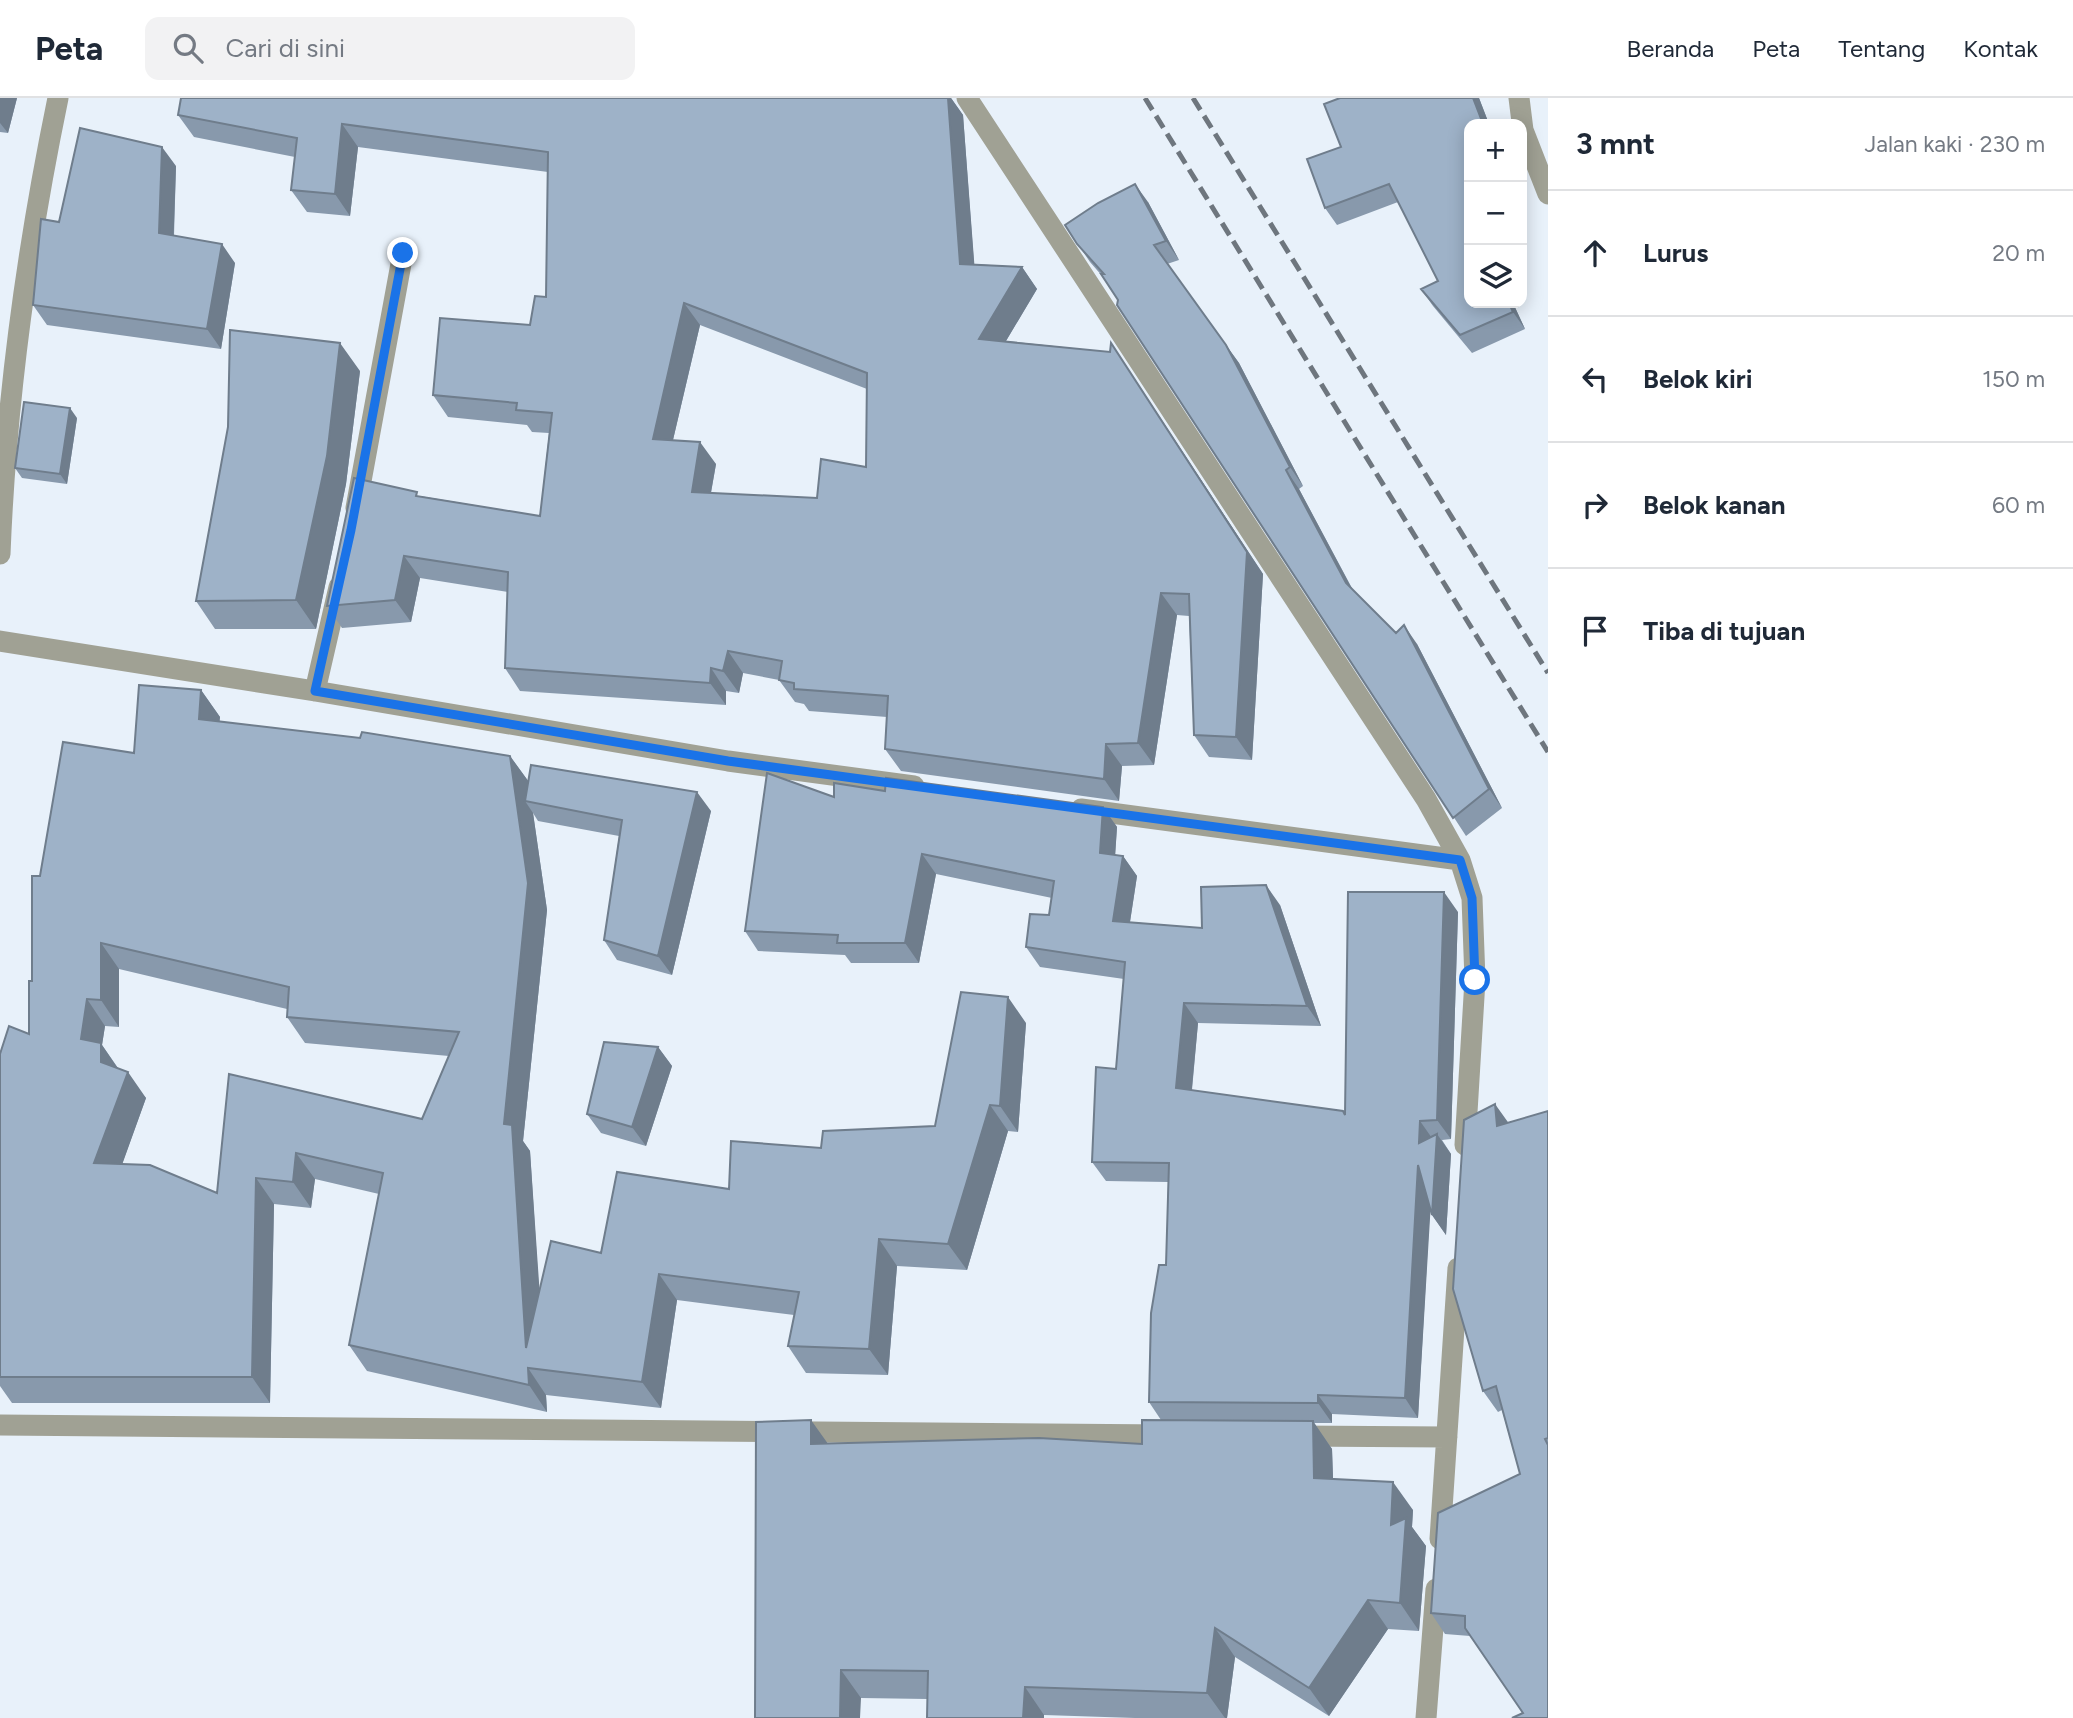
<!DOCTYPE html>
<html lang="id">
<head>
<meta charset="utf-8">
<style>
  body { margin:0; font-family:Figtree,sans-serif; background:#f2f2f3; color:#1f2937 }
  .controls { position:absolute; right:21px; top:21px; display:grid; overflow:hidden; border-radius:14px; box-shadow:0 4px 18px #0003 }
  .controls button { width:63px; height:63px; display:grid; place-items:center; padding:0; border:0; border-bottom:2px solid #e0e1e3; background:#fff; color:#1f2937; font:35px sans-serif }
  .stop { position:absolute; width:21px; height:21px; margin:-16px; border:5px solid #1a73e8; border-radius:50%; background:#fff }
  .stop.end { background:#1a73e8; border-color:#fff; box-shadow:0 2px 7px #0008 }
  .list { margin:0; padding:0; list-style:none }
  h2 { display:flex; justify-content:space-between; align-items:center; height:91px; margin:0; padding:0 28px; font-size:30px }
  h2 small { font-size:23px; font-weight:400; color:#747a83 }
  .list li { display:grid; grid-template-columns:46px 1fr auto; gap:21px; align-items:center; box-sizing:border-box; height:126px; padding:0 28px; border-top:2px solid #e0e1e3 }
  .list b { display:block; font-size:26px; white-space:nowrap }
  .list em { font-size:23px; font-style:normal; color:#747a83 }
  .icon { flex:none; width:38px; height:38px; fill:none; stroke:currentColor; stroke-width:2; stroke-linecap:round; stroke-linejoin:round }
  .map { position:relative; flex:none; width:1548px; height:1620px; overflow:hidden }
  header { display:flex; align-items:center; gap:42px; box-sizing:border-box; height:98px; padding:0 35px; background:#fff; border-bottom:2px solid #e0e1e3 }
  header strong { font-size:33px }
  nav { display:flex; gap:38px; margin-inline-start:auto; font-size:24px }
  .search { width:490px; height:63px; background:#f2f2f3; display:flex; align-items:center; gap:18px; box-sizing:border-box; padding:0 24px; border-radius:14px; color:#747a83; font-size:26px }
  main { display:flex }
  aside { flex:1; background:#fff }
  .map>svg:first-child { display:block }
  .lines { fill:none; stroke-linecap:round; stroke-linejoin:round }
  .minor { stroke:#a0a194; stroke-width:21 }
  .rail { stroke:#6e767e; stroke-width:5; stroke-dasharray:14 7; stroke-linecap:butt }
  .wall { fill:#8899ac; fill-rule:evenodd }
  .shaded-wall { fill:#6f7d8c }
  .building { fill:#9eb2c8; stroke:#6f7d8c; stroke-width:2; fill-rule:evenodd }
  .route { stroke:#1a73e8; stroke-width:9 }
</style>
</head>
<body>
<header>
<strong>Peta</strong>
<div class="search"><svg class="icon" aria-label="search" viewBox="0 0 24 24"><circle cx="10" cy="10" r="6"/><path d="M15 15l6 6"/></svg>Cari di sini</div>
<nav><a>Beranda</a><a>Peta</a><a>Tentang</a><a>Kontak</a></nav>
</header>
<main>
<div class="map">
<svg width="1548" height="1620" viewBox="0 0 1548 1620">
  <rect width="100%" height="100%" fill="#e8f1fa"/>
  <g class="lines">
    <!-- minor -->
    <path class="minor" d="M967 0 1426 701 1460 762 1472 800 1475 882 1465 1047
      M1519 0 1523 32 1548 96
      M356 410 403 155
      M0 456C6 303 27 150 58 0
      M0 543 315 593 728 663 914 688
      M315 593 339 489
      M1081 711 1460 762
      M0 1327 1169 1337
      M1295 1338 1447 1339
      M1440 1441 1458 1170
      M1426 1620 1436 1491"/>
    <!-- rail -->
    <path class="rail" d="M1145 0 1548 654
      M1193 0 1548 575"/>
  </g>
  <!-- wall -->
  <path class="wall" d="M0 0H17L8 35 0 34Z
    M181 0H951L963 17 974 166 1022 169 1037 191 1006 243 1110 254 1111 245 1263 476 1252 662 1209 659 1194 637 1189 518 1177 517 1154 667 1122 668 1119 703 901 673 885 651 887 619 809 613 804 606 795 604 779 582 743 575 739 595 726 593V607L520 593 505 570 508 494 420 480 411 524 342 530 327 508 420 398 540 418 549 335 532 334 527 327 448 319 433 297 530 227 546 199 548 74 358 49 350 118 307 114 291 92 295 59 194 39 178 17ZM700 227 867 291 866 369 817 400 711 395 716 366 673 342Z
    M1340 0H1479L1489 26 1469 205H1513L1525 231 1472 255 1433 208 1421 191 1438 183 1398 104 1337 127 1325 110 1341 49Z
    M176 68 174 138 235 165 221 251 47 227 33 207 59 124Z
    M1148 104 1179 162 1167 166 1239 265 1303 388 1299 391 1353 492 1396 535 1417 546 1502 710 1466 738 1103 179 1090 164 1065 127Z
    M360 273 346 386 316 531H215L196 503Z
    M77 320 67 386 22 380 15 370Z
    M201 592 220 619 219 624 510 658 528 683 711 713 672 877 617 862 604 842 619 738 538 723 533 715 547 812 523 1043 530 1053 539 1194 601 1155 729 1091 821 1050 935 1028 1026 925 1018 1034 1008 1033 967 1172 897 1168 888 1277 806 1275 788 1248 794 1217 677 1202 661 1310 546 1297 547 1314 367 1273 349 1247 379 1096 315 1081 311 1110 274 1106 270 1305H12L0 1288V956L29 936 40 778 134 655ZM119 871 287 911V919L305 945 449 958 422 1021 229 976 217 1095 122 1066 146 1000 118 970 102 947 105 928 119 929Z
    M885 693 1103 709 1117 729 1115 757 1123 758 1137 778 1130 824 1202 830 1280 807 1321 928 1198 925 1192 992 1345 1015 1458 814 1451 1041 1442 1042 1451 1056 1446 1137 1432 1117 1430 1110 1418 1320 1332 1316V1325H1314L1332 1351 1333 1381 1413 1412 1412 1429 1426 1448 1419 1533 1388 1531 1329 1618 1235 1559 1227 1620H1135L1044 1617V1620H927V1601L861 1600 755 1620 828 1346H1142L1161 1322 1149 1304 1166 1167 1168 1084 1106 1083 1092 1064 1116 971 1124 881 1040 869 1026 849 1049 817 1052 800 936 776 919 865H851L845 857 758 853 745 833 834 699Z
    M658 949 672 968 646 1048 601 1035 587 1016Z
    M1548 1013V1620L1523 1615 1470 1538 1445 1536 1431 1515 1520 1376 1502 1312 1498 1314 1483 1293 1509 1025Z"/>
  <!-- shaded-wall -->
  <path class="shaded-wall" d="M0 0H17L8 35 0 25Z
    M948 0H951L963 17 976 188 960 166Z
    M1473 0H1479L1489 26H1483Z
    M342 26 358 49 350 118 335 96Z
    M162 49 176 68 173 155 159 135Z
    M1135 86 1148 104 1179 162 1166 143Z
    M222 146 235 165 221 251 207 231Z
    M1022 169 1037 191 994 263 979 241Z
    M684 205 700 227 668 363 653 341Z
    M1509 205H1513L1525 231 1513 214Z
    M340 245 360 273 346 386 316 531 296 502Z
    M1111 245 1263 476 1252 662 1236 639Z
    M1226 247 1239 265 1303 388 1290 369Z
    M70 310 77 320 67 386 60 376Z
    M700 344 716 366 707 416 692 394Z
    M1286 372 1299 391 1359 504 1346 485Z
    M404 458 420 480 411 524 395 502Z
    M1161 495 1177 517 1154 667 1138 645Z
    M1404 527 1417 546 1502 710 1489 691Z
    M728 553 743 575 739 595 723 573Z
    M711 570 726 593V607L710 585Z
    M201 592 220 619 217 648 199 621Z
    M1106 646 1122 668 1119 703 1104 681Z
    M510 658 529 684 525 703 533 715 547 812 523 1043 530 1053 545 1272 526 1250 504 1026Z
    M697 694 711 713 672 877 658 858Z
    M1103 709 1117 729 1114 775 1100 755Z
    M922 756 936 776 919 865 905 845Z
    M1123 758 1137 778 1127 843 1113 823Z
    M1266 787 1280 807 1321 928 1307 908Z
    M1444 794 1458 814 1451 1041 1437 1022Z
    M101 845 119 871V929L101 902Z
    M1008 899 1026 925 1018 1034 1000 1008Z
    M87 901 105 928 102 947 119 972V990L81 941Z
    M1184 905 1198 925 1190 1010 1176 990Z
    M658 949 672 968 646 1048 632 1029Z
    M128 974 146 1000 113 1092 94 1065Z
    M1495 1006 1510 1027 1497 1028Z
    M990 1007 1008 1033 967 1172 948 1146Z
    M1420 1023 1434 1043 1419 1045Z
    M1437 1036 1451 1056 1446 1137 1432 1117Z
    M296 1055 315 1081 311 1110 293 1084Z
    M1418 1067 1432 1087 1418 1320 1405 1300Z
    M256 1080 274 1106 270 1305 252 1279Z
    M879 1141 897 1168 888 1277 869 1251Z
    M659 1176 677 1202 661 1310 642 1284Z
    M528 1270 546 1297 547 1314 529 1287Z
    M1318 1297 1332 1316V1325L1318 1305Z
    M811 1322 831 1350 811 1346Z
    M1313 1323 1332 1351 1334 1408 1314 1380Z
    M1393 1384 1413 1412 1412 1429 1426 1448 1419 1533 1400 1505 1391 1427Z
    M1368 1502 1388 1531 1329 1618 1309 1590Z
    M1215 1530 1235 1559 1227 1620H1225L1207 1595Z
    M841 1572 861 1600 860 1620H840Z
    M1025 1589 1044 1617V1620H1023Z"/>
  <!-- building -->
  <path class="building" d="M181 0H948L960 166 1022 169 979 241 1110 254 1111 245 1247 454 1236 639 1194 637 1189 496 1161 495 1138 645 1106 646 1104 681 885 651 888 598 794 591V585L779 582 782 563 728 553 723 573 711 570 710 585 505 570 508 474 404 458 395 502 327 508 354 380 417 394 416 398 540 418 552 315 516 312 517 305 433 297 440 220 530 227 535 198 546 199 548 54 342 26 335 96 291 92 297 40 178 17ZM684 205 867 275 866 369 821 361 817 400 692 394 700 344 653 341Z
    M1340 0H1473L1483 26H1469V205H1509L1513 214 1460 237 1421 191 1438 183 1389 86 1325 110 1307 61 1341 49 1324 6Z
    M80 30 162 49 159 135 222 146 207 231 33 207 41 121 59 124Z
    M1135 86 1166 143 1154 147 1226 247 1290 369 1286 372 1346 485 1396 535 1404 527 1489 691 1453 720 1117 207 1118 202 1101 176H1104L1077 146 1065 127 1098 105Z
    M230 232 340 245 327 358 296 502 196 503 228 329Z
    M24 304 70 310 60 376 15 370Z
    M139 587 201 592 199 621 360 640 362 634 510 658 528 785 504 1026 512 1027 526 1250 551 1143 601 1155 617 1074 729 1091 731 1043 821 1050 823 1033 935 1028 961 894 1008 899 1000 1008 990 1007 948 1146 879 1141 869 1251 788 1248 799 1194 659 1176 642 1284 528 1270 529 1287 349 1247 383 1075 296 1055 293 1084 256 1080 252 1279H0V956L9 928 29 936V883H32V778H40L63 644 134 655ZM101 845 289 889 287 919 459 934 422 1021 229 976 217 1095 150 1067 94 1065 128 974 101 964V945L81 941 87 901 101 902Z
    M531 667 697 694 658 858 604 842 622 722 525 703Z
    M767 675 834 699V685L885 693 886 680 1103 709 1100 755 1123 758 1113 823 1202 830 1201 789 1266 787 1307 908 1184 905 1176 990 1343 1013 1345 1017 1348 794H1444L1437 1022 1420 1023 1419 1045 1437 1036 1432 1117 1418 1067 1405 1300 1318 1297V1305L1149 1304 1151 1215 1159 1167H1166L1169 1065 1092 1064 1096 969 1116 971 1125 864 1026 849 1030 816 1049 817 1054 783 922 756 905 845H837L838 837 745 833Z
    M604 944 658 949 632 1029 587 1016Z
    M1495 1006 1497 1028 1548 1013V1340L1545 1341 1548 1347V1620H1512L1523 1615 1465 1530V1518L1431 1515 1438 1415 1520 1376 1496 1288 1483 1293 1453 1191 1464 1022Z
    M811 1322V1346L1039 1340 1142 1346V1322L1313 1323 1314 1380 1393 1384 1391 1427 1406 1420 1400 1505 1368 1502 1309 1590 1215 1530 1207 1595 1025 1589 1023 1620H927L928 1573 841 1572 840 1620H755L756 1324Z"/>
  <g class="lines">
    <!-- route -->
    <path class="route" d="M403 155 351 432 315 593 728 663 1460 762 1472 800 1475 882"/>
  </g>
</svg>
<div class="controls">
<button>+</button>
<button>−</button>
<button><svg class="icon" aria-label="layers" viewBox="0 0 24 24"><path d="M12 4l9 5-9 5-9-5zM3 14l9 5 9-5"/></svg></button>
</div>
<div class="stop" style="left:1475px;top:882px"></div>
<div class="stop end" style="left:403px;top:155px"></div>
</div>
<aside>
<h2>3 mnt<small>Jalan kaki · 230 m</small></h2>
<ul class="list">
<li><svg class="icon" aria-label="ahead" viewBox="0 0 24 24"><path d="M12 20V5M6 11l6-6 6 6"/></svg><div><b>Lurus</b></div><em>20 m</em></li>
<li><svg class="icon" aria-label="left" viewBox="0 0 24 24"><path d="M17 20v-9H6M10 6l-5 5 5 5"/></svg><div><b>Belok kiri</b></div><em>150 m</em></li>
<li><svg class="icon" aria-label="right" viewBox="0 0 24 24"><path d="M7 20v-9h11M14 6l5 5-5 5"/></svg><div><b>Belok kanan</b></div><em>60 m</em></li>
<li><svg class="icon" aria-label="arrive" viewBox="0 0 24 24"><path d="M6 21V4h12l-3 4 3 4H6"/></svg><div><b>Tiba di tujuan</b></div></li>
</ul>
</aside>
</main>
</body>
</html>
